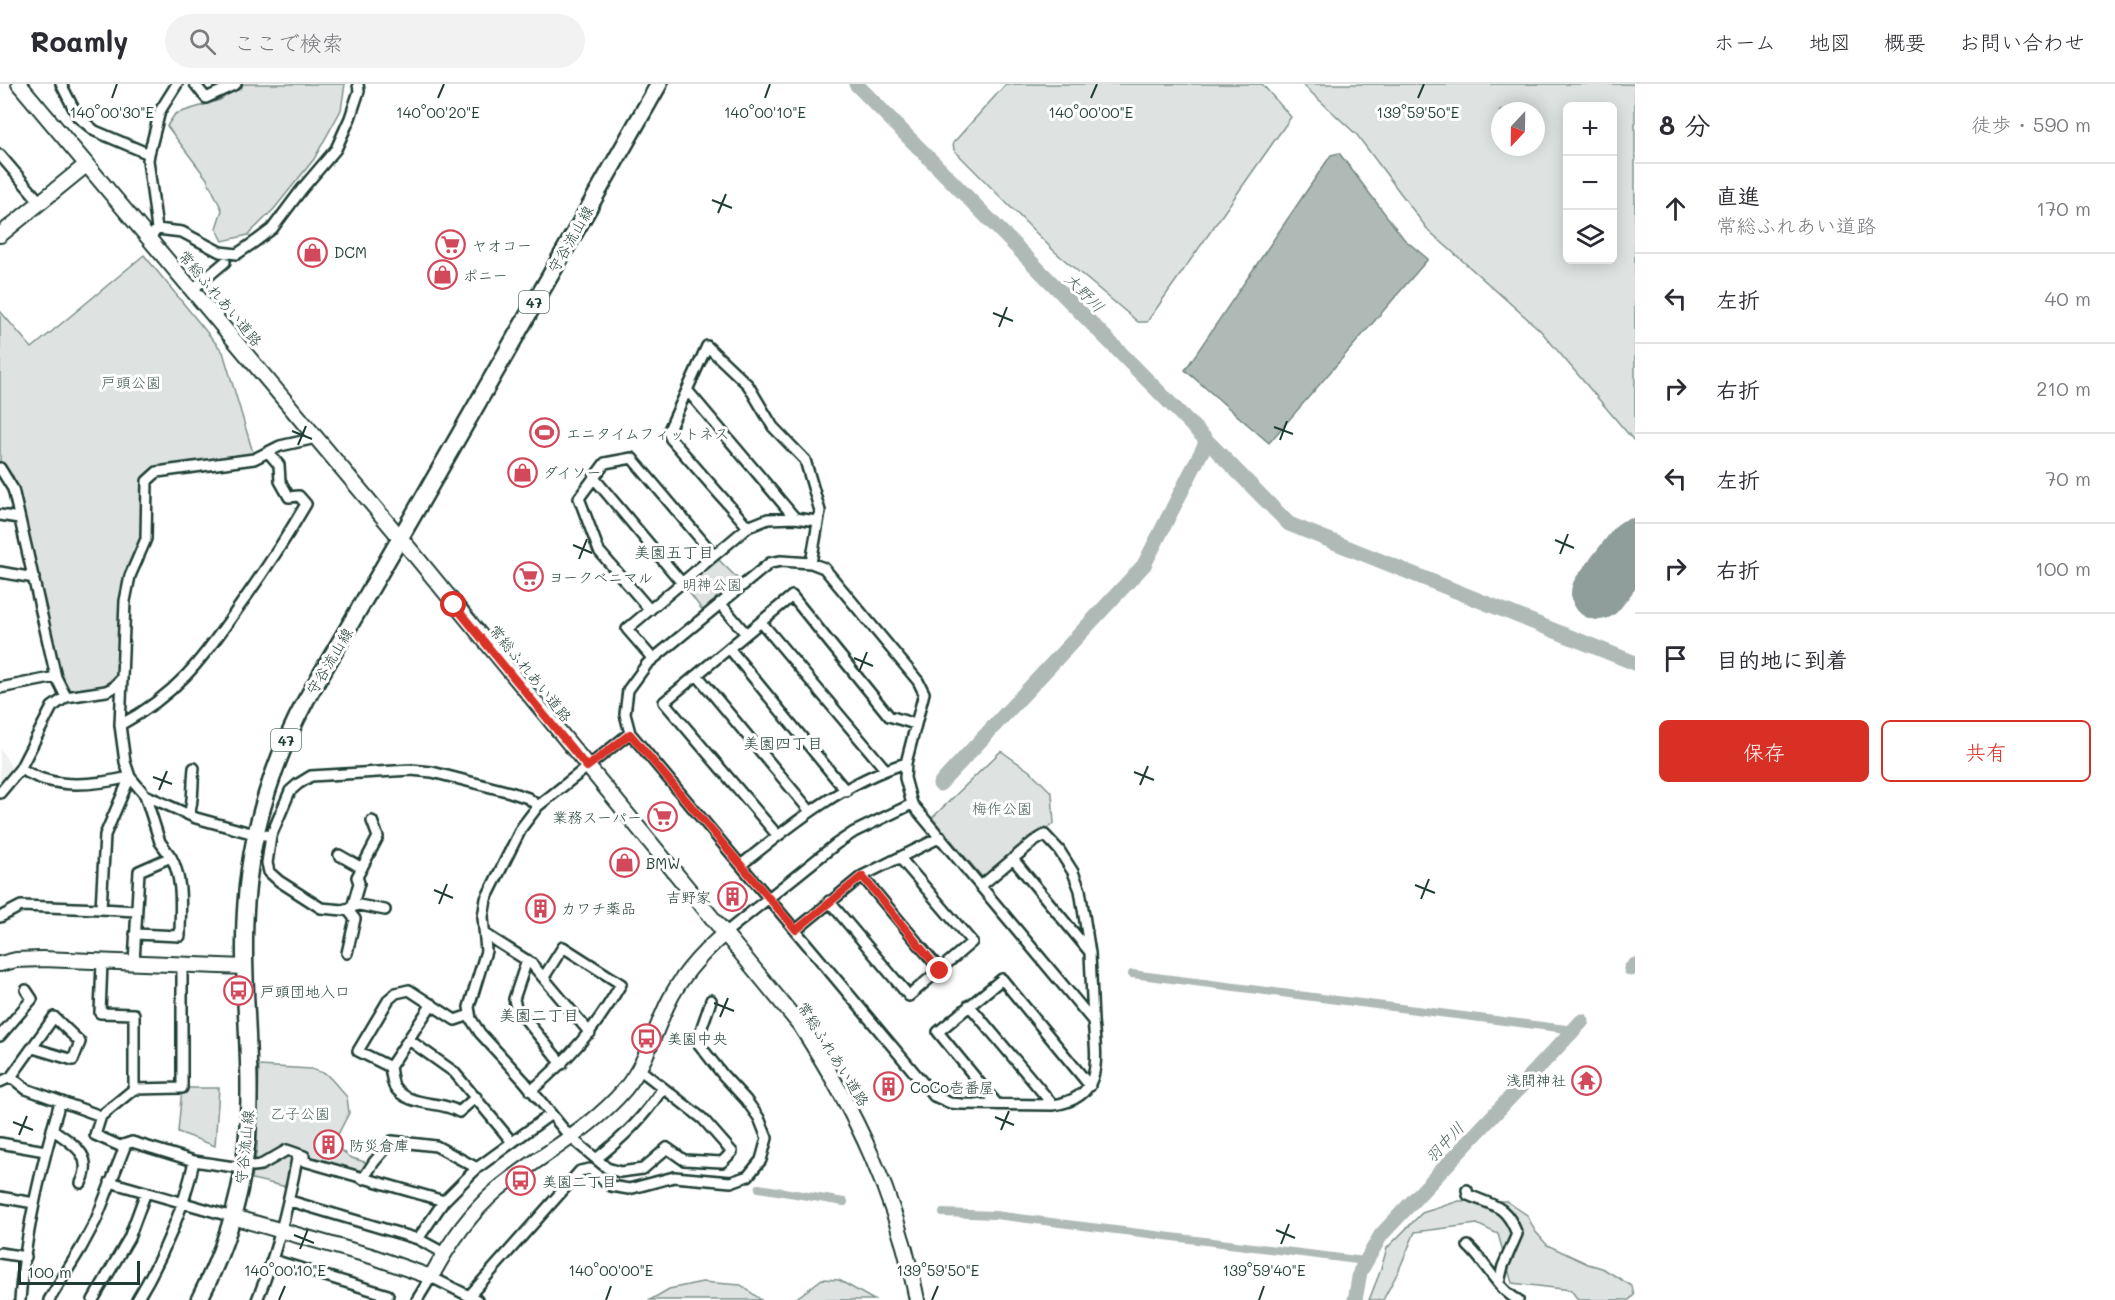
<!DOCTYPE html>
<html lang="ja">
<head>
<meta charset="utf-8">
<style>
  body { margin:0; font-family:Mali,"Klee One",sans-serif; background:#f2f2f3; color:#2b2b33 }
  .controls { position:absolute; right:18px; top:18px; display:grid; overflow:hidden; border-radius:9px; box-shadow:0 3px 15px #0003 }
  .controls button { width:54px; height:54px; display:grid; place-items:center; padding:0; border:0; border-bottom:2px solid #e1e1e2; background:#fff; color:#2b2b33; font:30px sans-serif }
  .compass { position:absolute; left:1491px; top:18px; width:54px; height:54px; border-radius:50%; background:#fff; box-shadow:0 3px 15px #0003; rotate:202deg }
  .scale { position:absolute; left:18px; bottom:15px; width:122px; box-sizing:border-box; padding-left:6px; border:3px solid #1f3d34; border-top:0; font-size:16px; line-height:21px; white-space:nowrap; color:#1f3d34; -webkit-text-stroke:4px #fff; paint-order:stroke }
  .stop { position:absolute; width:18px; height:18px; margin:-14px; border:4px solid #d93025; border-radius:50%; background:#fff }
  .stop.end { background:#d93025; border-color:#fff; box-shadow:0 2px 6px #0008 }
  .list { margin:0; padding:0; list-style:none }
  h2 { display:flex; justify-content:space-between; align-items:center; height:78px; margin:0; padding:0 24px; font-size:26px }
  h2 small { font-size:20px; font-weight:400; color:#7c7c81 }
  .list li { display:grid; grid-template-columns:39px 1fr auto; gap:18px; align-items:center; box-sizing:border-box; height:90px; padding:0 24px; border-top:2px solid #e1e1e2 }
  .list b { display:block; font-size:22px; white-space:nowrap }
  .list p { margin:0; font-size:20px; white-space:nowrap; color:#7c7c81 }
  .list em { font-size:20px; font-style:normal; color:#7c7c81 }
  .actions { display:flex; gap:12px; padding:18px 24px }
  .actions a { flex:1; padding:14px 0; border:2px solid #d93025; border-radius:9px; text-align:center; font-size:21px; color:#d93025 }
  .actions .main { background:#d93025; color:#fff }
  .icon { flex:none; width:33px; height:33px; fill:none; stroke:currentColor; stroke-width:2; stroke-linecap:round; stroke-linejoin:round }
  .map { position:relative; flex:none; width:1635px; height:1216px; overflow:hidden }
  header { display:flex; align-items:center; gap:36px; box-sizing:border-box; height:84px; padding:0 30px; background:#fff; border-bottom:2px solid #e1e1e2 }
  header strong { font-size:28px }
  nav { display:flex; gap:33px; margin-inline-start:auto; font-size:21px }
  .search { width:420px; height:54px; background:#f2f2f3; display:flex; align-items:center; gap:15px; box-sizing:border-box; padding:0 21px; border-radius:33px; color:#7c7c81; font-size:22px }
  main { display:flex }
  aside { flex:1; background:#fff }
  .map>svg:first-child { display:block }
  .built { fill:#eef1f0 }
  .green { fill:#dee3e2; stroke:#7e908b; stroke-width:1.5; fill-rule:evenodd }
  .water { fill:#afbab7; stroke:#758883; stroke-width:1.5 }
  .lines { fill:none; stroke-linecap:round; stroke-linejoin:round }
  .canal { stroke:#afbab7; stroke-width:8 }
  .river { stroke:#afbab7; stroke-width:15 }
  .runway { stroke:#8f9e9a; stroke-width:54 }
  .street-casing { stroke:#1f3d34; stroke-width:14 }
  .secondary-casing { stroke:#1f3d34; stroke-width:18 }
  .primary-casing { stroke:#1f3d34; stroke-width:20 }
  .street { stroke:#fff; stroke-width:9 }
  .secondary { stroke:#fff; stroke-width:14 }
  .primary { stroke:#fff; stroke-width:15 }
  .route { stroke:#d93025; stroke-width:8 }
  .ticks { fill:none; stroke:#1f3d34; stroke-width:2 }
  .labels { text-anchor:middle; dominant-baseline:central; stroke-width:6; stroke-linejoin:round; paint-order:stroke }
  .shield { fill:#fff; stroke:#627771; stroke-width:1.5 }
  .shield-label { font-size:14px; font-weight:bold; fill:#1f3d34 }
  .street-label { font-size:15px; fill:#1f3d34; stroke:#fff }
  .poi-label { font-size:15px; fill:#1f3d34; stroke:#fff; text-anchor:start }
  .park-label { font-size:15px; fill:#455e57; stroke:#fff }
  .water-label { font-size:16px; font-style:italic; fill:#4a625b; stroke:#fff }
  .neighbourhood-label { font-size:16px; fill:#1f3d34; stroke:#fff }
  .ticks-label { font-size:15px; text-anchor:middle; fill:#1f3d34; stroke:#fff; stroke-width:6; stroke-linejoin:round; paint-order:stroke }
</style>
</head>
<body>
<header>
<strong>Roamly</strong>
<div class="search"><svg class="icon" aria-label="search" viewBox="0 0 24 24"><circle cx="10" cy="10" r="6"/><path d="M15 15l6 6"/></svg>ここで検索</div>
<nav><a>ホーム</a><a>地図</a><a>概要</a><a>お問い合わせ</a></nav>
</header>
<main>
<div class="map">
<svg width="1635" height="1216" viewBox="0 0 1635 1216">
  <rect width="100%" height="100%" fill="#fff"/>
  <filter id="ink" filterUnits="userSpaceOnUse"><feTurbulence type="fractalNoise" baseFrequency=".0167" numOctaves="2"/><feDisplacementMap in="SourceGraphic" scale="12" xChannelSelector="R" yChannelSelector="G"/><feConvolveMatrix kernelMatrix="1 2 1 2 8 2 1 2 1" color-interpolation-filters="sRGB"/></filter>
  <g filter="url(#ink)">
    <!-- built -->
    <path class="built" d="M0 664 14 687 0 705Z"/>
    <!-- green -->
    <path class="green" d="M242 0H345L341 26 314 75 274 125 248 151 223 157 216 144 222 126 207 95 167 42 175 30 220 16Z
      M1006 0H1262L1291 33 1147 238H1138L1054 167 954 66 953 59Z
      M1302 0H1635V358L1540 246 1428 146 1357 51ZM1568 22H1612V176H1568ZM1500 27H1536V63H1500Z
      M144 171 223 268 254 372 146 392 142 457 123 505 117 590 104 602 69 607 59 589 19 410 13 392 0 381V227L32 264Z
      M714 471 743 500 706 531 682 499Z
      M1001 667 1031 688 1052 709 1054 740C1027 754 1006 775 984 795L932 734Z
      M259 982 311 985 326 990 332 996 347 1013 349 1029 333 1060 352 1074 368 1079 362 1090 293 1072 287 1103 252 1095 257 1064Z
      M182 1004H219L215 1062 178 1048Z
      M1459 1117H1506L1527 1131 1535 1147 1547 1161 1588 1180 1602 1184 1632 1202 1634 1211 1629 1216H1578L1571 1206 1512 1199 1498 1150 1477 1140 1415 1148 1398 1188 1383 1216H1369L1380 1188 1387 1164 1422 1129Z
      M822 1195 839 1196 874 1216H794Z
      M702 1198 741 1201 761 1216H650L669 1205Z"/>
    <!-- water -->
    <path class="water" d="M1339 69 1404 155 1428 175 1269 359 1185 286 1331 71Z"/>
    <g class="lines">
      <!-- canal -->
      <path class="canal" d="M1132 890 1574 946
        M759 1104 844 1118
        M943 1129 995 1131 1365 1177"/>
      <!-- river -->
      <path class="river" d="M856 0 1289 440 1635 579
        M940 700 1144 481 1207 357
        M1631 885 1635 881
        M1355 1216 1360 1188 1381 1151 1582 937"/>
      <!-- runway -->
      <path class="runway" d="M1598 509 1635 461"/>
      <defs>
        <path id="street" d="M61 0 78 33 95 47 149 70
          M195 0 206 14 236 0
          M0 71 40 118
          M157 145 182 148 220 168 237 170 256 157 272 145 302 105 336 65 350 34 359 7 358 0
          M154 149 157 145 148 76 149 70 160 27 177 0
          M193 205 225 178
          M687 306 795 434
          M0 384 13 405 56 593 66 613
          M594 394 682 499
          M0 431 19 434
          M748 443 671 355 668 348 707 262 748 301 773 343 805 376 820 427 811 479
          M781 477 811 479 824 484 918 597 924 609 906 679 905 694 912 720 1093 937C1097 977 1103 1014 1053 1021L962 1020 950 1019 934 1012 630 649 625 630 628 606 647 580 770 479Z
          M0 488 34 494
          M720 519 746 550
          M650 526 599 467 579 414 605 379 632 374 714 471
          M761 538 885 685
          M729 564 846 707
          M653 575 627 545 748 443 768 435 795 434 817 437
          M697 591 810 727
          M122 594 120 641 125 678 130 693 145 711 196 734 247 748 271 752 290 707 298 700 311 692 411 686 432 688 510 708 528 714 538 722
          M0 604 56 593
          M120 641C176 611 201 577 236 527 262 491 284 458 306 420L299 412 289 413 280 397 279 381 268 368
          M630 649 538 722 522 743 486 815 483 833 486 867 469 923 471 935 480 949 524 997 570 1053 607 1084 620 1088 643 1085 667 1064 684 1076 722 1078 732 1068 703 1035 639 985
          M20 685C29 689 37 694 46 696 73 704 104 699 130 693
          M0 709 20 685 52 623 66 613 106 607 113 604 122 594 125 517 130 492 146 455 147 397 157 388 254 375 280 362 316 354
          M145 711 160 758 171 773
          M189 731C194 716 192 701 194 684
          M271 752 267 779 269 788 279 797 321 824 343 826 359 821 385 826
          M778 752 664 618 792 512 889 632 915 640
          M339 771 362 784
          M1013 775 1089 867
          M741 781C791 741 843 698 906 679
          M862 792 941 887
          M982 801 1033 758 1045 751 1059 766 1073 788 1080 806 1090 869 1093 937
          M829 817 909 912 972 858 900 774
          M352 824 359 799 357 793 378 753 372 737
          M101 825 136 827
          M0 833 21 822 101 825 105 751 130 693
          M796 846 862 792 941 753
          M725 849 836 760 854 748 912 720
          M485 850 531 879 590 949
          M347 869 355 835 347 825
          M527 876 514 915 516 924 562 980
          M134 879 139 787 171 773C184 797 180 825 180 852L135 850
          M432 920 390 983C391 988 392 997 394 1002 408 1024 441 1016 459 1028L476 1013
          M969 921 1053 1021
          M0 952 32 915 26 906
          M409 956 454 988 512 1058
          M390 983 358 967 389 915 396 909 409 906 455 936 470 931
          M11 993 26 1005 101 1032 134 1005V930L100 929 102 878
          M0 998 11 993 54 933 80 958 73 976 33 964
          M134 1005 182 1004V881
          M531 1007C570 973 595 946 621 900L563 863 544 893
          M997 1020 938 948 1002 895 1090 1002
          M101 1032 95 1051 120 1062 132 1058 194 1077C185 1122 161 1177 137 1216
          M52 1045C73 1060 95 1071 81 1099
          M0 1059 45 1067
          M596 1075C625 1052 643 1034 663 1004
          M194 1077 234 1083
          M253 1082 261 1081 287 1066 304 1072V1073
          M363 1095 374 1078 392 1057 436 1062 477 1084
          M110 1098 233 1133
          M1467 1106 1468 1111C1495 1122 1506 1121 1517 1150L1503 1182 1499 1198
          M0 1113 34 1119
          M290 1117 418 1155 444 1169
          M418 1155 444 1117 477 1084 551 1030
          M1468 1162C1486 1178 1497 1205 1518 1216
          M0 1169 26 1173
          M273 1176 388 1211 380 1216
          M470 1211 580 1087 590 1085 611 1102 629 1105 674 1093 731 1098 748 1092 761 1076 767 1054 759 1034 746 1016 723 991 698 959C700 944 707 931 711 916
          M20 1216C25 1149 41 1082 60 1018
          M49 1216 81 1164 96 1136 126 1060
          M93 1216 129 1154 146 1108
          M257 1216C277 1168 287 1126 297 1075L444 1117
          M417 1216 431 1193 477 1216"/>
        <path id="secondary" d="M19 0 413 469 800 941C856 1027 897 1115 917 1216
          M0 151 86 81
          M0 880 16 876 42 875 245 883
          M233 1133 371 1172 431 1193C448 1161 469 1130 497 1106 539 1071 590 1047 625 1005 646 980 654 948 668 919 681 891 702 869 725 849"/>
        <path id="primary" d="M199 1216C225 1166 242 1112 247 1056 254 977 240 898 246 819 251 747 272 680 306 616 426 412 542 206 659 0"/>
      </defs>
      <!-- street casing -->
      <use href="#street" class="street-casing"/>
      <!-- secondary casing -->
      <use href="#secondary" class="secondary-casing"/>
      <!-- primary casing -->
      <use href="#primary" class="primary-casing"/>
      <!-- street -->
      <use href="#street" class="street"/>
      <!-- secondary -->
      <use href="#secondary" class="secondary"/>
      <!-- primary -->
      <use href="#primary" class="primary"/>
    </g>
  </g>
  <g class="lines" filter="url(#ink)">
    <!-- route -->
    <path class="route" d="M454 521 587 683 630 650 796 846 862 792 940 887"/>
  </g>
  <!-- ticks -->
  <path class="ticks" d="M112 14 117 0M438 14 444 0M765 14 770 0M1091 14 1097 0M1418 14 1424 0M712 116 732 124M718 129 726 110M993 229 1013 237M999 243 1007 223M1274 343 1293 350M292 347 312 355M1280 356 1287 337M298 361 306 342M1555 456 1574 464M573 461 592 469M1560 470 1568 450M579 475 587 455M854 574 873 582M859 588 867 568M1134 688 1154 696M153 693 172 700M1140 701 1148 682M159 706 167 687M1415 801 1435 809M434 806 453 814M1421 815 1429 795M439 820 447 800M714 919 734 927M720 933 728 914M995 1033 1014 1041M13 1038 33 1046M1001 1046 1009 1027M19 1051 27 1032M1276 1146 1295 1154M294 1151 314 1159M1281 1160 1289 1140M300 1165 308 1145M279 1216 285 1202M606 1216 611 1202M932 1216 938 1202M1259 1216 1264 1202"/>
  <!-- icons -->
  <defs>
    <symbol id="supermarket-ring" viewBox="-11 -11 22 22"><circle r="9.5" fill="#fff" stroke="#d1495b" stroke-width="1.5"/><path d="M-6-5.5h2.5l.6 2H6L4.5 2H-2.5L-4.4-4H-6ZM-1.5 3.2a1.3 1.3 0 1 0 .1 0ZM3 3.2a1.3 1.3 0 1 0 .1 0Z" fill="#d1495b"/></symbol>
    <symbol id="shop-ring" viewBox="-11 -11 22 22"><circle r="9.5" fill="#fff" stroke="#d1495b" stroke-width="1.5"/><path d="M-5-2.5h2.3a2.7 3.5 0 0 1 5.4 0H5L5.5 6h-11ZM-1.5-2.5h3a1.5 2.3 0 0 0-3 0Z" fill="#d1495b"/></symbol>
    <symbol id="stadium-ring" viewBox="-11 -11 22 22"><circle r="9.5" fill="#fff" stroke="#d1495b" stroke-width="1.5"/><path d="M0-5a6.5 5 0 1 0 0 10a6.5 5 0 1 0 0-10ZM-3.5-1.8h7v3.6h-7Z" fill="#d1495b"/></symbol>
    <symbol id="building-ring" viewBox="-11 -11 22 22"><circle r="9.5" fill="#fff" stroke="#d1495b" stroke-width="1.5"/><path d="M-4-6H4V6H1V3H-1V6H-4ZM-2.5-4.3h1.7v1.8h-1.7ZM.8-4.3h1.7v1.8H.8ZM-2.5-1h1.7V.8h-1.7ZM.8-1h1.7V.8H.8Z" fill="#d1495b"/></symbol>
    <symbol id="bus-ring" viewBox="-11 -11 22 22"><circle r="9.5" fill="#fff" stroke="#d1495b" stroke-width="1.5"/><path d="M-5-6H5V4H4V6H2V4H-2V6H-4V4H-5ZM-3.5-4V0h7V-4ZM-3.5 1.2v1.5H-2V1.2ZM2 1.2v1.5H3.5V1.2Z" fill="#d1495b"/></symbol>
    <symbol id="temple-ring" viewBox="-11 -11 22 22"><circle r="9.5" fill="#fff" stroke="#d1495b" stroke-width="1.5"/><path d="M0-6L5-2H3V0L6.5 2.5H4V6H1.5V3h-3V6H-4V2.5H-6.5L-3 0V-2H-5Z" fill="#d1495b"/></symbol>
  </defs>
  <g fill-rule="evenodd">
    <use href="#supermarket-ring" x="434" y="144" width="33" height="33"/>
    <use href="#shop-ring" x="296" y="152" width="33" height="33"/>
    <use href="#shop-ring" x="426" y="174" width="33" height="33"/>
    <use href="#stadium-ring" x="528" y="332" width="33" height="33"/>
    <use href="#shop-ring" x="506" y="372" width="33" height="33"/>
    <use href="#supermarket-ring" x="512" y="476" width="33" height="33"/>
    <use href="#supermarket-ring" x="646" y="716" width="33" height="33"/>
    <use href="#shop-ring" x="608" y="762" width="33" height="33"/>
    <use href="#building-ring" x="716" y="796" width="33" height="33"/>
    <use href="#building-ring" x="524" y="808" width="33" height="33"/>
    <use href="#bus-ring" x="222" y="890" width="33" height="33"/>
    <use href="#bus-ring" x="630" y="938" width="33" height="33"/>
    <use href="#temple-ring" x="1570" y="980" width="33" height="33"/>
    <use href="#building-ring" x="872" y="986" width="33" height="33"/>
    <use href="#building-ring" x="312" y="1044" width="33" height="33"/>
    <use href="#bus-ring" x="504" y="1080" width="33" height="33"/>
  </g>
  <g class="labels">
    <!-- shield labels -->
    <g class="shield">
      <rect x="519" y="207" width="30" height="22" rx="4.5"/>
      <rect x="271" y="645" width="30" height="22" rx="4.5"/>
    </g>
    <g class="shield-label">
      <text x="534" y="218">47</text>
      <text x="286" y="656">47</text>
    </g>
    <!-- street labels -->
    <g class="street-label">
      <text transform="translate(570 155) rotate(-60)">守谷流山線</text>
      <text transform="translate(221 214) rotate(50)">常総ふれあい道路</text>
      <text transform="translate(329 577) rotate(-59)">守谷流山線</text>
      <text transform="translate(531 589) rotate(51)">常総ふれあい道路</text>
      <text transform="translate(834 970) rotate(58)">常総ふれあい道路</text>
      <text transform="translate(244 1063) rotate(-84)">守谷流山線</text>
    </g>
    <!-- poi labels -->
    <g class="poi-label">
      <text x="472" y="161">ヤオコー</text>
      <text x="334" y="168">DCM</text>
      <text x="463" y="191">ポニー</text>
      <text x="566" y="349">エニタイムフィットネス</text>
      <text x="543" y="388">ダイソー</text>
      <text x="549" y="493">ヨークベニマル</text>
      <text x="642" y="733" text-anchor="end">業務スーパー</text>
      <text x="646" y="779">BMW</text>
      <text x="711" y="813" text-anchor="end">吉野家</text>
      <text x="561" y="824">カワチ薬品</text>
      <text x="260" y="907">戸頭団地入口</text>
      <text x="667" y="954">美園中央</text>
      <text x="1566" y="996" text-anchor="end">浅間神社</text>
      <text x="910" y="1003">CoCo壱番屋</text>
      <text x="349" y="1061">防災倉庫</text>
      <text x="542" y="1097">美園二丁目</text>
    </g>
    <!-- park labels -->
    <g class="park-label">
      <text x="131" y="298">戸頭公園</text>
      <text x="712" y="500">明神公園</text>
      <text x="1002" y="724">梅作公園</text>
      <text x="300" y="1029">乙子公園</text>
    </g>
    <!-- water labels -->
    <g class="water-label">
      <text transform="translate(1085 208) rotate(45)">大野川</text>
      <text transform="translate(1444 1058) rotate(-47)">羽中川</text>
    </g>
    <!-- neighbourhood labels -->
    <g class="neighbourhood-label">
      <text x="674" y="467">美園五丁目</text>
      <text x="783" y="658">美園四丁目</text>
      <text x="539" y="930">美園二丁目</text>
    </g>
  </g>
  <g class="ticks-label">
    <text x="112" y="34">140°00'30"E</text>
    <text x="438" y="34">140°00'20"E</text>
    <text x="765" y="34">140°00'10"E</text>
    <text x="1091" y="34">140°00'00"E</text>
    <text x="1418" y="34">139°59'50"E</text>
    <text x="285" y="1192">140°00'10"E</text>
    <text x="611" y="1192">140°00'00"E</text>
    <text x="938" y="1192">139°59'50"E</text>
    <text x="1264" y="1192">139°59'40"E</text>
  </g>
</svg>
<div class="controls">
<button>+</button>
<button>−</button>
<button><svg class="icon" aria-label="layers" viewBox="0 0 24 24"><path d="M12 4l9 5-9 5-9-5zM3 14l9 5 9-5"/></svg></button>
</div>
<svg class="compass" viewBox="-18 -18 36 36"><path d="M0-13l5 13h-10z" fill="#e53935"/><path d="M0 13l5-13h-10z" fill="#7c7c81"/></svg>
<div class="scale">100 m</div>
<div class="stop" style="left:454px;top:521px"></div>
<div class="stop end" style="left:940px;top:887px"></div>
</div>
<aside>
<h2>8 分<small>徒歩 · 590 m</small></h2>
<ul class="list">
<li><svg class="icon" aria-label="ahead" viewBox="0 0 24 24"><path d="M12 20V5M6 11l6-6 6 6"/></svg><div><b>直進</b><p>常総ふれあい道路</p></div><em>170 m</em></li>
<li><svg class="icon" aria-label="left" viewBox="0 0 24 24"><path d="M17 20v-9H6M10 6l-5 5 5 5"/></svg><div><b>左折</b></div><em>40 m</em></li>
<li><svg class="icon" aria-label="right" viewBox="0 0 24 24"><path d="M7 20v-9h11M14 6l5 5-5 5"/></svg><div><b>右折</b></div><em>210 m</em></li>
<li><svg class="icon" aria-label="left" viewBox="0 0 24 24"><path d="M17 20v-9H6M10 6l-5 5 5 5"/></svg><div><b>左折</b></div><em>70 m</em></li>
<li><svg class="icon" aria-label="right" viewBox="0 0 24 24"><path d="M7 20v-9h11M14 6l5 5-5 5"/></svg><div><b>右折</b></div><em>100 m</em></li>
<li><svg class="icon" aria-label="arrive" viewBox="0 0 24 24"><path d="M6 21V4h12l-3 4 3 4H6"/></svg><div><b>目的地に到着</b></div></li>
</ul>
<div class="actions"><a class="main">保存</a><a>共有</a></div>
</aside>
</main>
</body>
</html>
